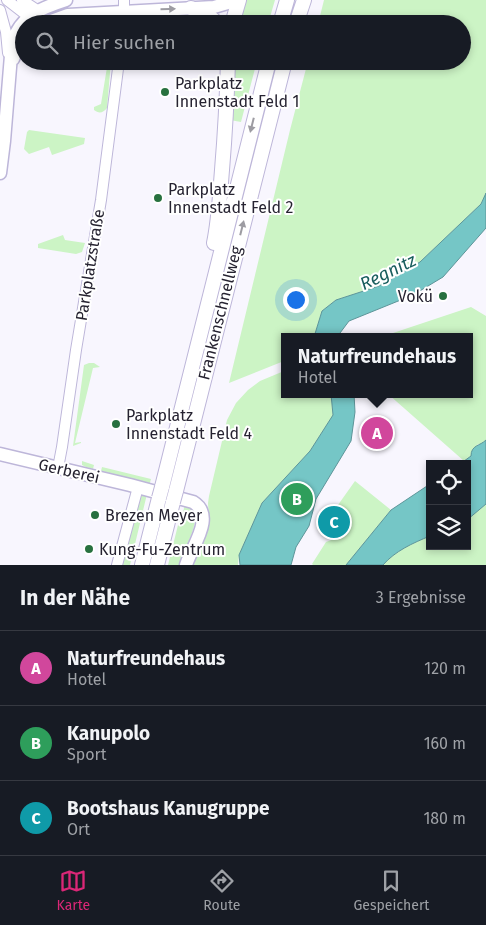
<!DOCTYPE html>
<html lang="de">
<head>
<meta charset="utf-8">
<style>
  body { margin:0; font-family:"Fira Sans",sans-serif; background:#242831; color:#f1f3f6 }
  .controls { position:absolute; right:15px; bottom:15px; display:grid; overflow:hidden; border-radius:0px; box-shadow:0 2px 8px #0003 }
  .controls button { width:45px; height:45px; display:grid; place-items:center; padding:0; border:0; border-bottom:1px solid #363941; background:#171b24; color:#f1f3f6; font:25px sans-serif }
  .you { position:absolute; left:295px; top:299px; width:18px; height:18px; margin:-12px; border:4px solid #fff; border-radius:50%; background:#1a73e8; box-shadow:0 0 0 8px #1a73e833 }
  .badge { display:grid; place-items:center; width:32px; height:32px; border-radius:50%; background:#db2777; color:#fff; font-size:16px; font-weight:700 }
  .pin { position:absolute; translate:-50% -50%; border:2px solid #fff; box-shadow:0 1px 5px #0006 }
  .popup { position:absolute; left:281px; top:333px; width:192px; height:65px; box-sizing:border-box; display:grid; place-content:center; border-radius:0px; background:#171b24; filter:drop-shadow(0 1px 4px #0005); font-size:16px; white-space:nowrap; color:#9ea1a6 }
  .popup b { font-size:19px; color:#f1f3f6 }
  .popup::after { content:''; position:absolute; left:50%; top:100%; margin-left:-10px; border:10px solid transparent; border-top-color:#171b24 }
  .list { margin:0; padding:0; list-style:none }
  h2 { display:flex; justify-content:space-between; align-items:center; height:65px; margin:0; padding:0 20px; font-size:21px }
  h2 small { font-size:16px; font-weight:400; color:#9ea1a6 }
  .list li { display:grid; grid-template-columns:32px 1fr auto; gap:15px; align-items:center; box-sizing:border-box; height:75px; padding:0 20px; border-top:1px solid #363941 }
  .list b { display:block; font-size:19px; white-space:nowrap }
  .list p { margin:0; font-size:16px; white-space:nowrap; color:#9ea1a6 }
  .list em { font-size:16px; font-style:normal; color:#9ea1a6 }
  .icon { flex:none; width:28px; height:28px; fill:none; stroke:currentColor; stroke-width:2; stroke-linecap:round; stroke-linejoin:round }
  .map { position:relative; flex:none; width:486px; height:565px; overflow:hidden }
  .search { position:absolute; background:#171b24; box-shadow:0 2px 8px #0003; left:15px; right:15px; top:15px; height:55px; display:flex; align-items:center; gap:12px; box-sizing:border-box; padding:0 18px; border-radius:28px; color:#9ea1a6; font-size:19px }
  .sheet { height:290px; background:#171b24 }
  nav { display:flex; justify-content:space-around; align-items:center; box-sizing:border-box; height:70px; border-top:1px solid #363941; background:#171b24; font-size:14px; color:#9ea1a6 }
  nav a { display:grid; justify-items:center; gap:2px }
  nav .on { color:#db2777 }
  .map>svg:first-child { display:block }
  .green { fill:#ccf4c5 }
  .water { fill:#75c6c6; stroke:#5d9599 }
  .lines { fill:none; stroke-linecap:round; stroke-linejoin:round }
  .minor-casing { stroke:#bdb6d9; stroke-width:12 }
  .major-casing { stroke:#bdb6d9; stroke-width:15 }
  .highway-casing { stroke:#bdb6d9; stroke-width:16 }
  .minor { stroke:#fff; stroke-width:10 }
  .major { stroke:#fff; stroke-width:12 }
  .highway { stroke:#fff; stroke-width:14 }
  .highway-bridge-casing { stroke:#bdb6d9; stroke-width:16; stroke-linecap:butt }
  .highway-bridge { stroke:#fff; stroke-width:14 }
  .oneway { fill:#9d9ca2 }
  .poi-dot { fill:#28713f; stroke:#fff; stroke-width:2 }
  .labels { text-anchor:middle; dominant-baseline:central; stroke-width:4; stroke-linejoin:round; paint-order:stroke }
  .poi-label { font-size:16px; fill:#262331; stroke:#fff; text-anchor:start }
  .street-label { font-size:16px; fill:#262331; stroke:#fff }
  .water-label { font-size:18px; font-style:italic; fill:#185d5d; stroke:#fff }
</style>
</head>
<body>
<div class="map">
<svg width="486" height="565" viewBox="0 0 486 565">
  <rect width="100%" height="100%" fill="#f8f6fe"/>
  <!-- green -->
  <path class="green" d="M247 0H275L268 24H237L241 3Z
    M324 0H486V193L481 204 420 262 379 286 336 300 322 311 314 337H284V361L229 383 290 130 308 61H462V24H318Z
    M108 61H111L107 108C103 113 99 114 94 110V107L101 104Z
    M233 61H257L241 122 230 120Z
    M29 130 85 138 84 144 52 155 49 147 29 154 24 149 27 132Z
    M63 235 65 240 85 243 82 252 76 254 38 248V244Z
    M471 307 486 316V440L482 444H478L471 456 464 461 388 394H470V337H381Z
    M89 363H94L100 367 93 368 75 443 81 442V443L73 446 84 365Z
    M284 371V394H331L333 415 310 451 262 503 239 555 238 565H190L209 521 208 503 209 496 227 420 236 403 248 390 260 381Z
    M82 461 94 465 93 469 101 471 102 467 151 479 149 486 132 479 86 467 82 465Z
    M355 481 391 510 346 565H313L312 564 326 542 339 537 349 523 333 512Z
    M142 493 147 494 130 565H120L139 495Z
    M185 503C189 507 194 510 195 516 197 527 183 553 179 565H168L181 513H183Z
    M486 504V565H383C395 551 413 543 430 536V546H467V520Z"/>
  <!-- water -->
  <path class="water" d="M486 193V228L443 277 413 295 349 321 337 337H314L322 311 336 300 379 286 420 262 481 204Z
    M331 394H354L355 412 351 441 316 499 309 526 296 547 291 565H240L239 555 262 503 310 451 333 415Z
    M486 440V504L467 520V464H460L471 456C471 445 480 446 486 440Z
    M430 484V536C413 543 395 551 383 565H346L391 510Z"/>
  <g class="lines">
    <defs>
      <path id="minor" d="M7 0 38 24
        M22 0 37 10 39 18
        M0 10 6 32 8 53
        M123 24 124 11V0
        M58 468 62 447 76 350 101 200 119 61
        M117 565 138 487"/>
      <path id="major" d="M43 24 68 15 214 7 238 0
        M13 59 15 54 24 41
        M0 173 4 141 12 43C20 16 41 8 66 0
        M0 454 130 485 193 502C216 516 192 546 186 565"/>
      <path id="highway" d="M191 8 208 15 218 24
        M232 24 239 0
        M280 24 287 0
        M296 24 304 0
        M214 243C219 219 220 194 222 170 225 134 227 97 228 61
        M162 487 269 61
        M176 491 285 61
        M142 565 159 498
        M157 565 173 502"/>
    </defs>
    <!-- minor casing -->
    <use href="#minor" class="minor-casing"/>
    <!-- major casing -->
    <use href="#major" class="major-casing"/>
    <!-- highway casing -->
    <use href="#highway" class="highway-casing"/>
    <!-- minor -->
    <use href="#minor" class="minor"/>
    <!-- major -->
    <use href="#major" class="major"/>
    <!-- highway -->
    <use href="#highway" class="highway"/>
    <defs>
      <path id="highway-bridge" d="M159 498 162 487
        M173 502 176 491"/>
    </defs>
    <!-- highway-bridge casing -->
    <use href="#highway-bridge" class="highway-bridge-casing"/>
    <!-- highway-bridge -->
    <use href="#highway-bridge" class="highway-bridge"/>
  </g>
  <!-- one-way arrows -->
  <defs><path id="oneway-solid" d="M-6-.8H1V-3.2L6.5 0L1 3.2V.8H-6Z" transform="scale(1.25)"/></defs>
  <g class="oneway">
    <use href="#oneway-solid" transform="translate(168 9) rotate(-2)"/>
    <use href="#oneway-solid" transform="translate(252 125) rotate(104)"/>
    <use href="#oneway-solid" transform="translate(242 228) rotate(-76)"/>
  </g>
  <!-- markers -->
  <g class="poi-dot">
    <circle cx="165" cy="92" r="5"/>
    <circle cx="158" cy="198" r="5"/>
    <circle cx="443" cy="296" r="5"/>
    <circle cx="116" cy="424" r="5"/>
    <circle cx="95" cy="515" r="5"/>
    <circle cx="89" cy="549" r="5"/>
  </g>
  <g class="labels">
    <!-- poi labels -->
    <g class="poi-label">
      <text x="175" y="83">Parkplatz<tspan x="175" dy="18">Innenstadt Feld 1</tspan></text>
      <text x="168" y="189">Parkplatz<tspan x="168" dy="18">Innenstadt Feld 2</tspan></text>
      <text x="433" y="296" text-anchor="end">Vokü</text>
      <text x="126" y="415">Parkplatz<tspan x="126" dy="18">Innenstadt Feld 4</tspan></text>
      <text x="105" y="515">Brezen Meyer</text>
      <text x="99" y="549">Kung-Fu-Zentrum</text>
    </g>
    <!-- street labels -->
    <g class="street-label">
      <text transform="translate(90 265) rotate(-81)">Parkplatzstraße</text>
      <text transform="translate(220 313) rotate(-76)">Frankenschnellweg</text>
      <text transform="translate(69 471) rotate(13)">Gerberei</text>
    </g>
    <!-- water labels -->
    <g class="water-label">
      <text transform="translate(388 272) rotate(-26)">Regnitz</text>
    </g>
  </g>
</svg>
<div class="controls">
<button><svg class="icon" aria-label="locate" viewBox="0 0 24 24"><circle cx="12" cy="12" r="6"/><path d="M12 2v4M12 18v4M2 12h4M18 12h4"/></svg></button>
<button><svg class="icon" aria-label="layers" viewBox="0 0 24 24"><path d="M12 4l9 5-9 5-9-5zM3 14l9 5 9-5"/></svg></button>
</div>
<div class="you"></div>
<div class="pin badge" style="left:377px;top:433px;background:#d1479c">A</div>
<div class="popup"><b>Naturfreundehaus</b>Hotel</div>
<div class="pin badge" style="left:297px;top:499px;background:#2e9e5b">B</div>
<div class="pin badge" style="left:334px;top:522px;background:#0f9aa8">C</div>
<div class="search"><svg class="icon" aria-label="search" viewBox="0 0 24 24"><circle cx="10" cy="10" r="6"/><path d="M15 15l6 6"/></svg>Hier suchen</div>
</div>
<section class="sheet">
<h2>In der Nähe<small>3 Ergebnisse</small></h2>
<ul class="list">
<li><span class="badge" style="background:#d1479c">A</span><div><b>Naturfreundehaus</b><p>Hotel</p></div><em>120 m</em></li>
<li><span class="badge" style="background:#2e9e5b">B</span><div><b>Kanupolo</b><p>Sport</p></div><em>160 m</em></li>
<li><span class="badge" style="background:#0f9aa8">C</span><div><b>Bootshaus Kanugruppe</b><p>Ort</p></div><em>180 m</em></li>
</ul>
</section>
<nav>
<a class="on"><svg class="icon" aria-label="map" viewBox="0 0 24 24"><path d="M3 6l6-2 6 2 6-2v14l-6 2-6-2-6 2zM9 4v14M15 6v14"/></svg>Karte</a>
<a><svg class="icon" aria-label="directions" viewBox="0 0 24 24"><path d="M12 3l9 9-9 9-9-9zM9 14v-3h6M13 9l2 2-2 2"/></svg>Route</a>
<a><svg class="icon" aria-label="saved" viewBox="0 0 24 24"><path d="M7 4h10v16l-5-4-5 4z"/></svg>Gespeichert</a>
</nav>
</body>
</html>
